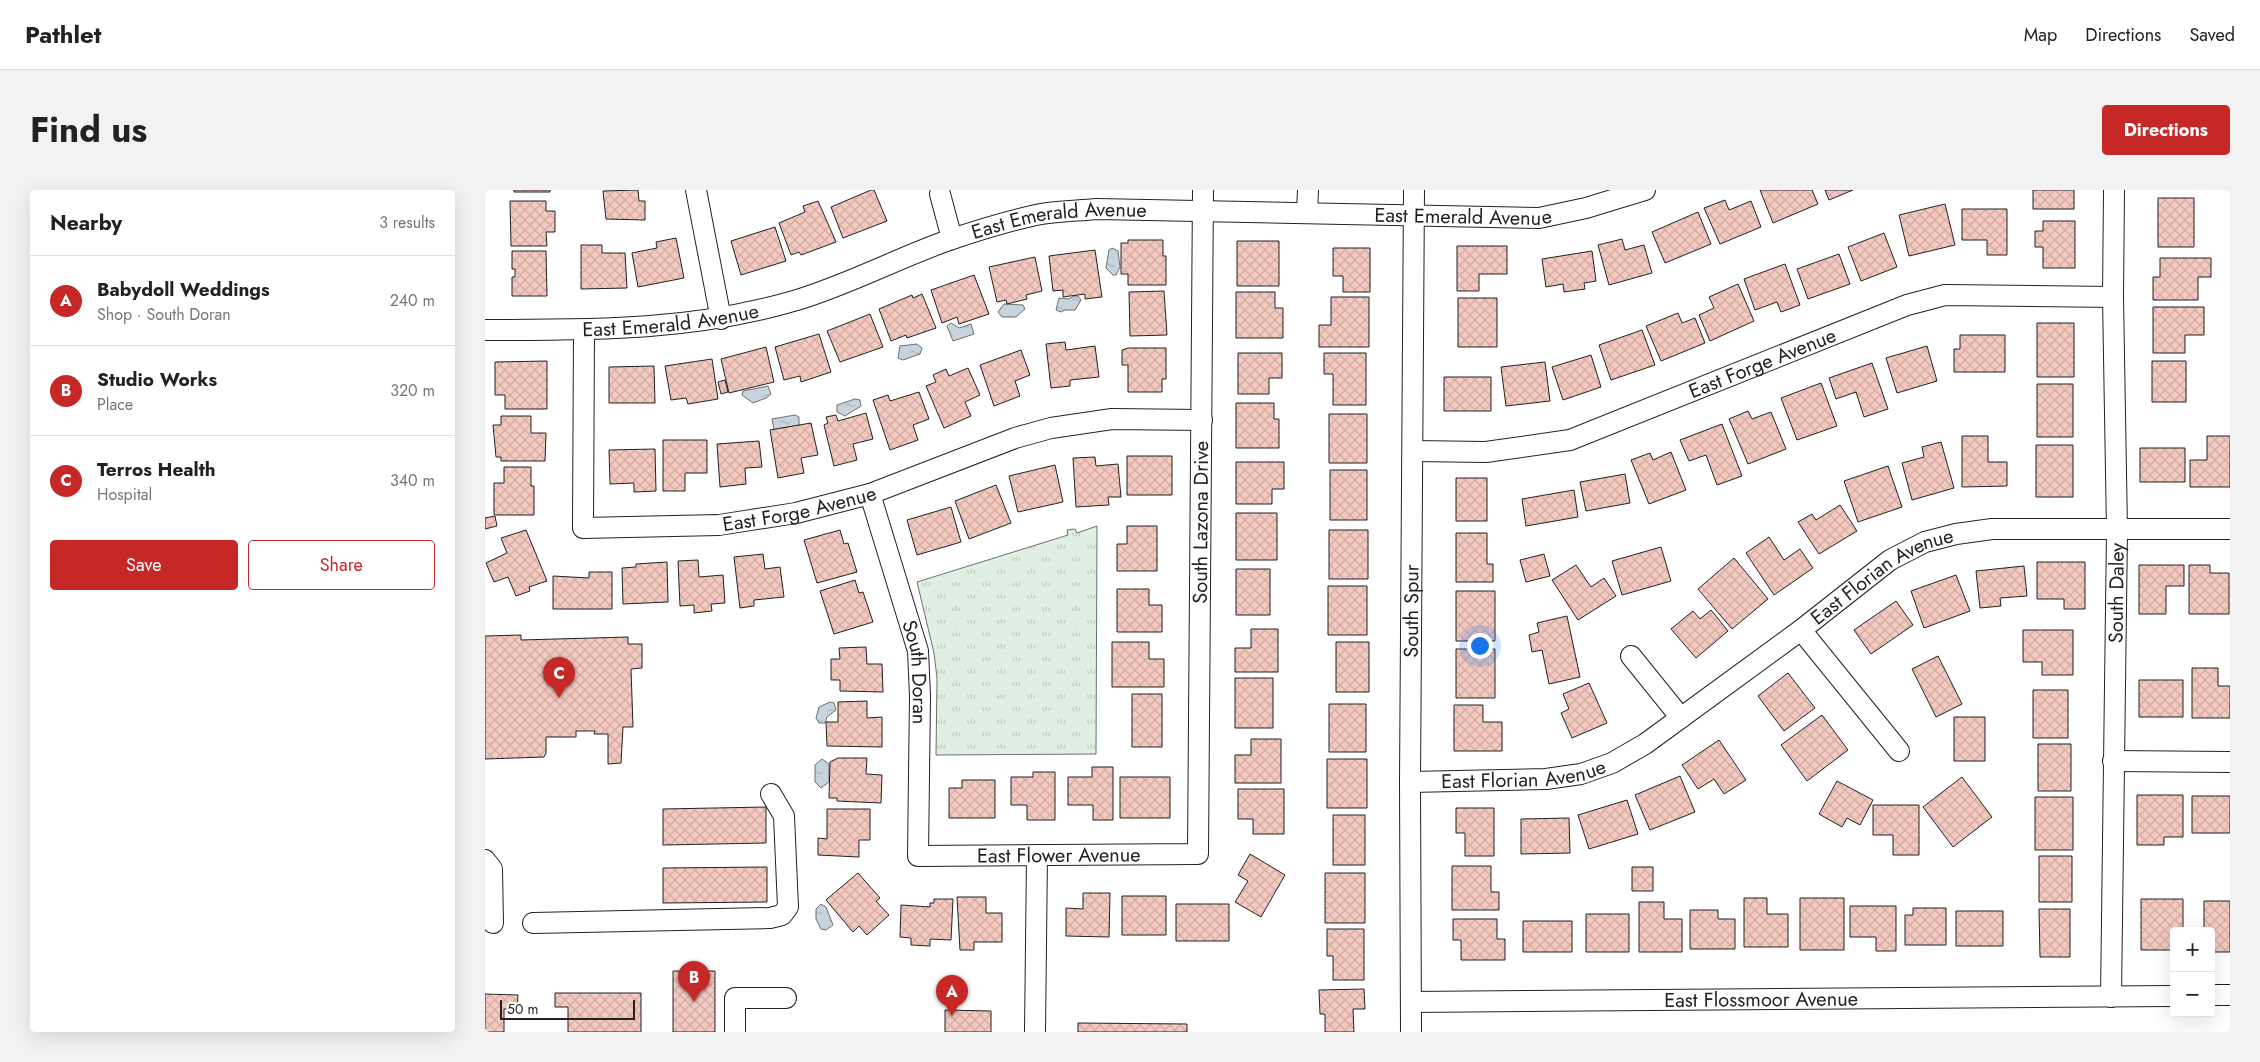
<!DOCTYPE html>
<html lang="en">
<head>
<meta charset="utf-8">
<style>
  body { margin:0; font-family:Jost,sans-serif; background:#f2f2f2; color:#222 }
  .controls { position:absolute; right:15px; bottom:15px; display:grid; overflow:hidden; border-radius:5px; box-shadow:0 5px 20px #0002 }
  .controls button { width:45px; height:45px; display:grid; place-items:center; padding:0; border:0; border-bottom:1px solid #e0e0e0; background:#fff; color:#222; font:25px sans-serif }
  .scale { position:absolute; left:15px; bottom:12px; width:135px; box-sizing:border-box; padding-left:5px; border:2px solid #222; border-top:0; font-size:14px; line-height:18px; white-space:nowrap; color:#222; -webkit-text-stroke:4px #fff; paint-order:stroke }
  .you { position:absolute; left:994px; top:455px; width:18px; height:18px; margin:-12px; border:4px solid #fff; border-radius:50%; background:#1a73e8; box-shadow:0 0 0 8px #1a73e833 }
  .badge { display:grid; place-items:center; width:32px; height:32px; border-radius:50%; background:#c62828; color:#fff; font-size:16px; font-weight:700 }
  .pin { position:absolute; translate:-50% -41px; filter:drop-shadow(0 1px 2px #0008) }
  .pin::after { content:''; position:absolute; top:26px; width:18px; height:15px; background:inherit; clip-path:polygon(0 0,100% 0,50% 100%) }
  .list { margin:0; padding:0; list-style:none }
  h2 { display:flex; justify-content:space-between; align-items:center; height:65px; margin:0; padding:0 20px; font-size:21px }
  h2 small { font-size:16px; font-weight:400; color:#767676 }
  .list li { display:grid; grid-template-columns:32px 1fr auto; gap:15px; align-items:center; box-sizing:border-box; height:90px; padding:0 20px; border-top:1px solid #e0e0e0 }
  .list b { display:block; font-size:19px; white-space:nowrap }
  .list p { margin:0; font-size:16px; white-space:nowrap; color:#767676 }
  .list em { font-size:16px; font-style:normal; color:#767676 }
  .actions { display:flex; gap:10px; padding:15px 20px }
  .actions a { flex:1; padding:11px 0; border:1px solid #c62828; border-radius:5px; text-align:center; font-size:18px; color:#c62828 }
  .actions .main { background:#c62828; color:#fff }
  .map { position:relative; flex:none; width:1745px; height:842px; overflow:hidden; border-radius:5px }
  header { display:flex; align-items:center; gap:30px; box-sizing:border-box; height:70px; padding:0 25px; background:#fff; border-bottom:1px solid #e0e0e0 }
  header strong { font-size:24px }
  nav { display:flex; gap:28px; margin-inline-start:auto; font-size:18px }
  .intro { display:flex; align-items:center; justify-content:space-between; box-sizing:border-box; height:120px; padding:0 30px }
  h1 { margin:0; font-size:35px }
  .button { padding:12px 22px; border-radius:5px; background:#c62828; color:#fff; font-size:18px; font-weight:700 }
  main { display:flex; gap:30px; padding:0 30px }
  aside { flex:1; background:#fff; border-radius:5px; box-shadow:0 5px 20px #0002 }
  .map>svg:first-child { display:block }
  .grass { fill:url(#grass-tufts); stroke:#6f6f6f }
  .water { fill:url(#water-ripples); stroke:#6f6f6f }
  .building { fill:url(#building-cross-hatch); stroke:#222 }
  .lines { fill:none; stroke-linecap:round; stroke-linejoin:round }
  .minor-casing { stroke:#222; stroke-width:22 }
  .minor { stroke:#fff; stroke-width:20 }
  .labels { text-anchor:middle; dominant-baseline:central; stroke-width:4; stroke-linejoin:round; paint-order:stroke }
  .street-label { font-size:20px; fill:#222; stroke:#fff }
</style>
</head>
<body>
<header>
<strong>Pathlet</strong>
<nav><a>Map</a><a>Directions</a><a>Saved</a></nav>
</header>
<div class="intro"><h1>Find us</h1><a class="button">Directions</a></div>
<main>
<aside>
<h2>Nearby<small>3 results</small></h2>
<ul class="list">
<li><span class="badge">A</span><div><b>Babydoll Weddings</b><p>Shop · South Doran</p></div><em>240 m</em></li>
<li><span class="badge">B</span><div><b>Studio Works</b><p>Place</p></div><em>320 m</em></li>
<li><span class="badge">C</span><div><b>Terros Health</b><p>Hospital</p></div><em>340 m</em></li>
</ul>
<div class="actions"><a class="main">Save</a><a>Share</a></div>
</aside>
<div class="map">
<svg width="1745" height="842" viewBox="0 0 1745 842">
  <defs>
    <pattern id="grass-tufts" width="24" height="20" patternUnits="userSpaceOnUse" patternTransform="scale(1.25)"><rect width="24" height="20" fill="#e0efe3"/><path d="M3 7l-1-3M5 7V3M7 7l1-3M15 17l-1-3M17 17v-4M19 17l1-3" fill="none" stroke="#c0cdc2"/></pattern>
    <pattern id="water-ripples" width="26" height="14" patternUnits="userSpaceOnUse" patternTransform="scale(1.25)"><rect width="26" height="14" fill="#c7d3dd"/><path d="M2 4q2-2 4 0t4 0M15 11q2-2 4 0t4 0" fill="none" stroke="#abb5bd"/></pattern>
    <pattern id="building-cross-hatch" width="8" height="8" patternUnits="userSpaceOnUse" patternTransform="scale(1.25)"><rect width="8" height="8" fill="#f3c9c0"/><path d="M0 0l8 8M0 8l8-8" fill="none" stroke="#d0aca5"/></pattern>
  </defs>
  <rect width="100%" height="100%" fill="#fff"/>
  <!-- grass -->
  <path class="grass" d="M612 336 611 564 451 565 452 488 449 463 432 392 583 345 582 340 590 339 592 343Z"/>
  <!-- water -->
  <path class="water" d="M627 58 633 61 635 77 631 85H628L621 78 624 60Z
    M589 106H593L596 110 590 120H580L576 122 571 120 574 108 584 109Z
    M519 114 538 115 540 119 531 127H517L513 122Z
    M466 133 474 138 486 134 489 144 468 151 462 136Z
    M432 154 437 158 435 164 418 170 413 168 415 156Z
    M283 196 286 204 281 208 268 213 257 205 258 201Z
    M370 209 375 210 376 216 360 226 352 222V215Z
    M310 225 314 227V235L289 240 287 229Z
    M345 512 349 513 351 520 342 527 340 533H334L331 528 334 517Z
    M337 569 344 574V592L336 598 330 592V575Z
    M336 714 341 717 348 735 341 740 336 739 331 729V719Z"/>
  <!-- building -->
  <path class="building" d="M29 0H65V2H29Z
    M153 0 154 11H160V30L121 29 118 1Z
    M386 0H389L402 31 358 48 346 17Z
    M1275 0H1327L1333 14 1288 33Z
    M1340 0H1368L1344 10Z
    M1548 0H1589V19H1548Z
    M1673 8H1709V57H1673Z
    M1240 10 1244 20 1266 11 1276 37 1235 54 1219 18Z
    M25 11H61V21H70V42H61L62 56H26Z
    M333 11 351 52 316 65 314 62 306 65 294 33 320 22 318 16Z
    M1460 14 1470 55 1424 66 1414 25Z
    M1477 19H1522V65H1502V50H1477Z
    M1213 22 1226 54 1180 73 1167 42Z
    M1558 31H1590V78H1558V57H1550V41H1558Z
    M290 37 301 71 256 85 246 51Z
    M1399 43 1412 77 1376 91 1363 57Z
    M191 48 199 88 153 97 147 63 172 58 171 52Z
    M1137 49 1140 60 1159 55 1167 83 1124 95 1113 55Z
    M643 50H678V66H681V95H643V84H636V53H643Z
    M752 51H794V96H752Z
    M96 55H117V63H140L142 98 96 99Z
    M972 56H1022V84H994V101H972Z
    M848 58H885V102H858V86H848Z
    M610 60 617 107 600 109V104L578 107V100L568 101 564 66Z
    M27 61H61L62 106H27V87H30V79H27Z
    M1107 61 1111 91 1099 93 1100 99 1079 102 1078 94 1061 97 1057 69Z
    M1354 64 1365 94 1323 109 1312 79Z
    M550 67 557 101 541 105 542 109 522 114 521 110 512 112 504 77Z
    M1675 68H1726V87H1713V110H1668V87H1675Z
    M1300 74 1315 115 1296 122 1292 112 1270 120 1259 89Z
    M489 85 504 124 474 134 472 127 457 133 446 100Z
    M1253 94 1269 131 1225 151 1214 125 1229 118 1224 107Z
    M679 101 682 145 645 146 644 102Z
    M751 102H790V118H798V148H751Z
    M437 104 451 138 422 148 421 145 406 151 394 119 427 105 428 108Z
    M846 107H884V157H834V135H846Z
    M973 108H1012V157H973Z
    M1668 117H1719V145H1700V163H1668Z
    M1193 123 1197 133 1210 128 1220 153 1176 171 1161 136Z
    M385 124 398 157 355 172 342 141Z
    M1552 133H1589V187H1552Z
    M1157 140 1170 175 1126 190 1114 155Z
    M334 144 346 182 316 192 315 186 299 190 290 157Z
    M1475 145H1520V182H1469V159H1475Z
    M580 152 581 160 610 156 614 187 585 190V196L566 198 561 154Z
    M1442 156 1452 191 1412 203 1401 168Z
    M281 157 289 192 244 203 236 169Z
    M643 158H681V189H677V202H643V175H637V160Z
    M536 160 545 185 530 191 535 206 509 216 495 175Z
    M753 163H797V188H784V204H753Z
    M839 163H881V215H848V184H839Z
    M1106 165 1116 197 1078 210 1067 177Z
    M227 169 233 209 203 214 201 208 186 210 180 176Z
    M62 171V219H20V205H10V172Z
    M1667 171H1701V212H1667Z
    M1060 172 1065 211 1021 216 1016 177Z
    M1387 173 1403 219 1379 227 1371 202 1351 209 1344 188Z
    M169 176 170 213H124V177Z
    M483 178 495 205 480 212 486 226 459 238 441 196 451 192 448 185 461 179 464 186Z
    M959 187H1006V221H959Z
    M240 190 243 202 236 204 233 192Z
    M1336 193 1352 236 1312 250 1296 208Z
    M1552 194H1588V247H1552Z
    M434 202 444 229 428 235 433 250 405 260 388 210 403 205 405 211Z
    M751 213H789V229H794V258H751Z
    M1263 221 1267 229 1286 222 1301 259 1263 274 1244 229Z
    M381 223 388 249 368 254 372 270 349 276 339 235 343 233 341 227 351 225 353 231Z
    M844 224H882V273H844Z
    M16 226H46V243H61L60 271H16V267H11L8 235H16Z
    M326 233 333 265 316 268 319 283 293 288 285 240Z
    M1237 234 1257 286 1232 295 1221 265 1204 271 1195 250Z
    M1477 246H1503V272H1522V296L1477 297Z
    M1722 246H1745V297H1705V270H1722Z
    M178 250H222V283H200V301H178Z
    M274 251 277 277 260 278 261 294 235 297 232 254Z
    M1456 252 1469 298 1427 310 1417 273 1439 267 1437 257Z
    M1551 255H1588V307H1551Z
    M1655 258H1700V292H1655Z
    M170 259 171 301 149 302V293L125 294 124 260Z
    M1186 262 1201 300 1164 314 1146 270 1165 263 1168 270Z
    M642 266H687V305H642Z
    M610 267 611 276 633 274 636 307H623L624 315 591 317 588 268Z
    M751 272H799V299H787V314H751Z
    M570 275 578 312 533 322 524 286Z
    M1403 276 1417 317 1373 332 1359 291Z
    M19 277H46V296H49V325H9V293H19Z
    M845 280H882V330H845Z
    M1140 284 1145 313 1101 321 1095 292Z
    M971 288H1002V331H971Z
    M511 295 526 333 484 349 470 311Z
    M1089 300 1093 327 1041 336 1037 309Z
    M1355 315 1372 341 1334 364 1313 332 1327 324 1331 330Z
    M466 317 476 352 432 365 422 330Z
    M751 323H792V370H751Z
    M10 326 12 336 0 339V328Z
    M642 336H672V381H632V354H642Z
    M41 340 62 391 44 397 45 401 31 406 23 387 9 392 1 373 22 363 16 348Z
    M355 340 359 354 363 353 372 382 332 393 319 350Z
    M844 340H883V389H844Z
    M971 343H1002V374H1008V392H971Z
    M1284 347 1299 370 1315 359 1328 378 1289 405 1261 363Z
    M1176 357 1186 391 1137 405 1127 371Z
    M278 364 280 379 295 377 299 407 269 410V416L255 418 249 367Z
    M1059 364 1065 386 1041 392 1035 370Z
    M1249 368 1283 409 1247 439 1213 399Z
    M213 370 214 387 238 385 240 413 226 414 227 421 209 423V415L195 416 193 371Z
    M182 372 183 412 138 414 137 378 151 377V374Z
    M1552 372H1600V419H1579V409H1552Z
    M1091 375 1106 397 1119 388 1131 406 1093 430 1067 390Z
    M1654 375H1699V396H1681V424H1654Z
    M1704 375H1725V383H1744V424H1704Z
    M1539 376 1542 406 1515 408 1516 416 1495 418 1491 381Z
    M751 379H785V425H751Z
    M104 382H127V419H68V386L104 388Z
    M1471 385 1485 421 1439 438 1426 401Z
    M370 390 374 403 378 402 388 432 349 444 335 401Z
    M843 396H882V445H843Z
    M632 399H664V415H677V442H632Z
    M971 401H1010V451H971Z
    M1411 411 1428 435 1386 464 1369 440Z
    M1226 420 1243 441 1211 468 1186 439 1208 421 1215 429Z
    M1082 426 1095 487 1064 494 1057 460 1047 462 1044 445 1054 442 1052 433Z
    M766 439H793V482H750V458H766Z
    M1538 440H1588V485H1557V472H1538Z
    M36 445V450L143 447V454H157V478L146 479 148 537H138L136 573 123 574V544H109L110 541H91V547H61V563L59 567 0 569V446Z
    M627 452H664V469H679V497H627Z
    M851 452H884V502H851Z
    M381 457 382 474H397L398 502 355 501V490H346V469H355L354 458Z
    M971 459H1010V508H971Z
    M1453 466 1477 514 1451 527 1427 479Z
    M1707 478H1733V496H1745V528H1707Z
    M1303 483 1330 518 1299 541 1273 506Z
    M750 488H788V538H750Z
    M1654 490H1698V527H1654Z
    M1104 493 1122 533 1087 548 1076 523 1084 519 1078 504Z
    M1548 500H1583V548H1548Z
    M647 504H677V557H647Z
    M382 511V528L397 527V557L342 556 341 532H353V512Z
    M844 514H881V562H844Z
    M969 515H998V532H1017V561H969Z
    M1337 525 1363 560 1322 591 1296 555Z
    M1469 527H1500V571H1469Z
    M766 549H796V593H750V565H766Z
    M1234 550 1261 590 1239 604 1229 589 1213 599 1197 575Z
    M1553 554H1586V601H1553Z
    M353 568H382L381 584 397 585 396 613 352 611V608H344L345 572Z
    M842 569H882V618H842Z
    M607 577H628V630H608V615H583V587H607Z
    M548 582H570V630H542V615H526V587H548Z
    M1195 586 1210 622 1165 640 1150 605Z
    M635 587H685V628H635Z
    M1477 587 1507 627 1468 657 1438 617Z
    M477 590H510V628H464V598H477Z
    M1352 591 1388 610 1375 635 1362 628 1357 637 1334 624Z
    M753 599H799V644H768V629H753Z
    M1652 605H1698V647H1679V655H1652Z
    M1707 606H1745V643H1707Z
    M1550 607H1588V660H1550Z
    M1142 610 1153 644 1104 659 1093 625Z
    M1388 615H1434V665H1408V645H1388Z
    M281 617V653L178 655V619Z
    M971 618H1009V666H980V643H971Z
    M342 619H385V650H374V667L333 665V648L342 649Z
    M848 625H880V675H848Z
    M1084 628 1085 663 1036 664V629Z
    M765 664 800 685 776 727 750 712 763 691 753 685Z
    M1554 666H1587V712H1554Z
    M967 676H1006V702H1014V720H967Z
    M282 677V712L178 713V678Z
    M1147 677H1168V701H1147Z
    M373 683 395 708 391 711 404 725 382 745 374 736 368 742 341 710Z
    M840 683H880V733H840Z
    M598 703H625L624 747 581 746V718L598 719Z
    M637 706H681V745H637Z
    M472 707H501V723H517V752H489V760H475Z
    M1259 708H1282V724H1303V757H1259Z
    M1315 708H1359V760H1315Z
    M449 709H468L466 750 445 749V756L426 755V748L415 747 416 715 445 717V713H449Z
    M1656 709H1698V741H1689V760H1656Z
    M1719 711H1745V762H1726V741H1705L1719 740Z
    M1154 712H1179V729H1197V762H1154Z
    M691 714H744V751H691Z
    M1365 716H1411V761H1391V747H1365Z
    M1428 718H1461V755H1420V725H1428Z
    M1554 719H1585V767H1555Z
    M1205 720H1233V729H1250V759H1205Z
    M1471 721H1518V756H1471Z
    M1101 724H1144V762H1101Z
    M968 729H1012V749H1020V770H976V750H968Z
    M1038 731H1087V762H1038Z
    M842 739H879V790H848V766H842Z
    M188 781H230V842H188Z
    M879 799 880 819H868L869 842H840V824H835L834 800Z
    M70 803H156V842H83V817H70Z
    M0 804 33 805 32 819H19V842H0Z
    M460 820 506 821V842H460Z
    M593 833 702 834V842H593Z"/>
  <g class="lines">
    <defs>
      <g id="minor">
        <path d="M211 0 236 129"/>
        <path d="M455 4 467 49"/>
        <path d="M822 23 823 0"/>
        <path id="s1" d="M0 140C108 140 207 141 312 110 365 94 415 67 467 49 494 40 523 31 551 25 570 21 592 21 612 19L1054 28 1101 18 1160 0"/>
        <path id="s2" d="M99 140 98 338 234 335 311 323 385 304 530 248 566 238 627 229 717 230"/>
        <path id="s3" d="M929 261 1001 262 1085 250 1422 115 1460 105 1628 107"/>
        <path id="s4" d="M385 304 433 461 435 506 433 666 713 664 718 0"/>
        <path d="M1316 440 1414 561"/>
        <path d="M1146 466 1196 528"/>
        <path d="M1628 571 1745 572"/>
        <path id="s5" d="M925 592 1061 589 1096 584 1127 573 1160 554 1316 440 1405 370 1440 352 1471 344 1507 339H1745"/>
        <path d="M0 670 7 679 8 733"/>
        <path d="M48 733 285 728 297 725 303 717 299 626 286 604"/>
        <path d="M1726 805H1745"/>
        <path id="s6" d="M1626 807 1632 340 1628 107 1629 0"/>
        <path id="s7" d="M926 812 1689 806"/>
        <path d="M250 842V808H301"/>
        <path d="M550 842 552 665"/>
        <path id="s8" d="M926 842 925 592 929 0"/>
      </g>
    </defs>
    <!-- minor casing -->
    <use href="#minor" class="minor-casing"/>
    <!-- minor -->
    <use href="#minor" class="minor"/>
  </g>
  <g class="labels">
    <!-- street labels -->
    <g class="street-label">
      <text stroke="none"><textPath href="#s1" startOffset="996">East Emerald Avenue</textPath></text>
      <text stroke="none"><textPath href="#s1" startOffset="591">East Emerald Avenue</textPath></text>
      <text stroke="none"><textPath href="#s1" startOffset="186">East Emerald Avenue</textPath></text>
      <text stroke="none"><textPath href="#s3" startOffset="364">East Forge Avenue</textPath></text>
      <text stroke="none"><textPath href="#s2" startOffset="416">East Forge Avenue</textPath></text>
      <text stroke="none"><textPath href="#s4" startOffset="981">South Lazona Drive</textPath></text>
      <text stroke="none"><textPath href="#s5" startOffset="534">East Florian Avenue</textPath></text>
      <text stroke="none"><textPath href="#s6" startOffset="404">South Daley</textPath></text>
      <text stroke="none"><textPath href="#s8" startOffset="421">South Spur</textPath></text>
      <text stroke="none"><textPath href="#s4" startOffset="185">South Doran</textPath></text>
      <text stroke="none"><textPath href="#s5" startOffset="114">East Florian Avenue</textPath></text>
      <text stroke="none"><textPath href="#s4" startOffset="510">East Flower Avenue</textPath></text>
      <text stroke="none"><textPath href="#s7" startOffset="350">East Flossmoor Avenue</textPath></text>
    </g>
  </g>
</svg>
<div class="controls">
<button>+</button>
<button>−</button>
</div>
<div class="scale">50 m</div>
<div class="you"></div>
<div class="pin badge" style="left:467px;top:826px">A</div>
<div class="pin badge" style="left:209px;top:812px">B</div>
<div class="pin badge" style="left:74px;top:508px">C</div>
</div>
</main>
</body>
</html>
